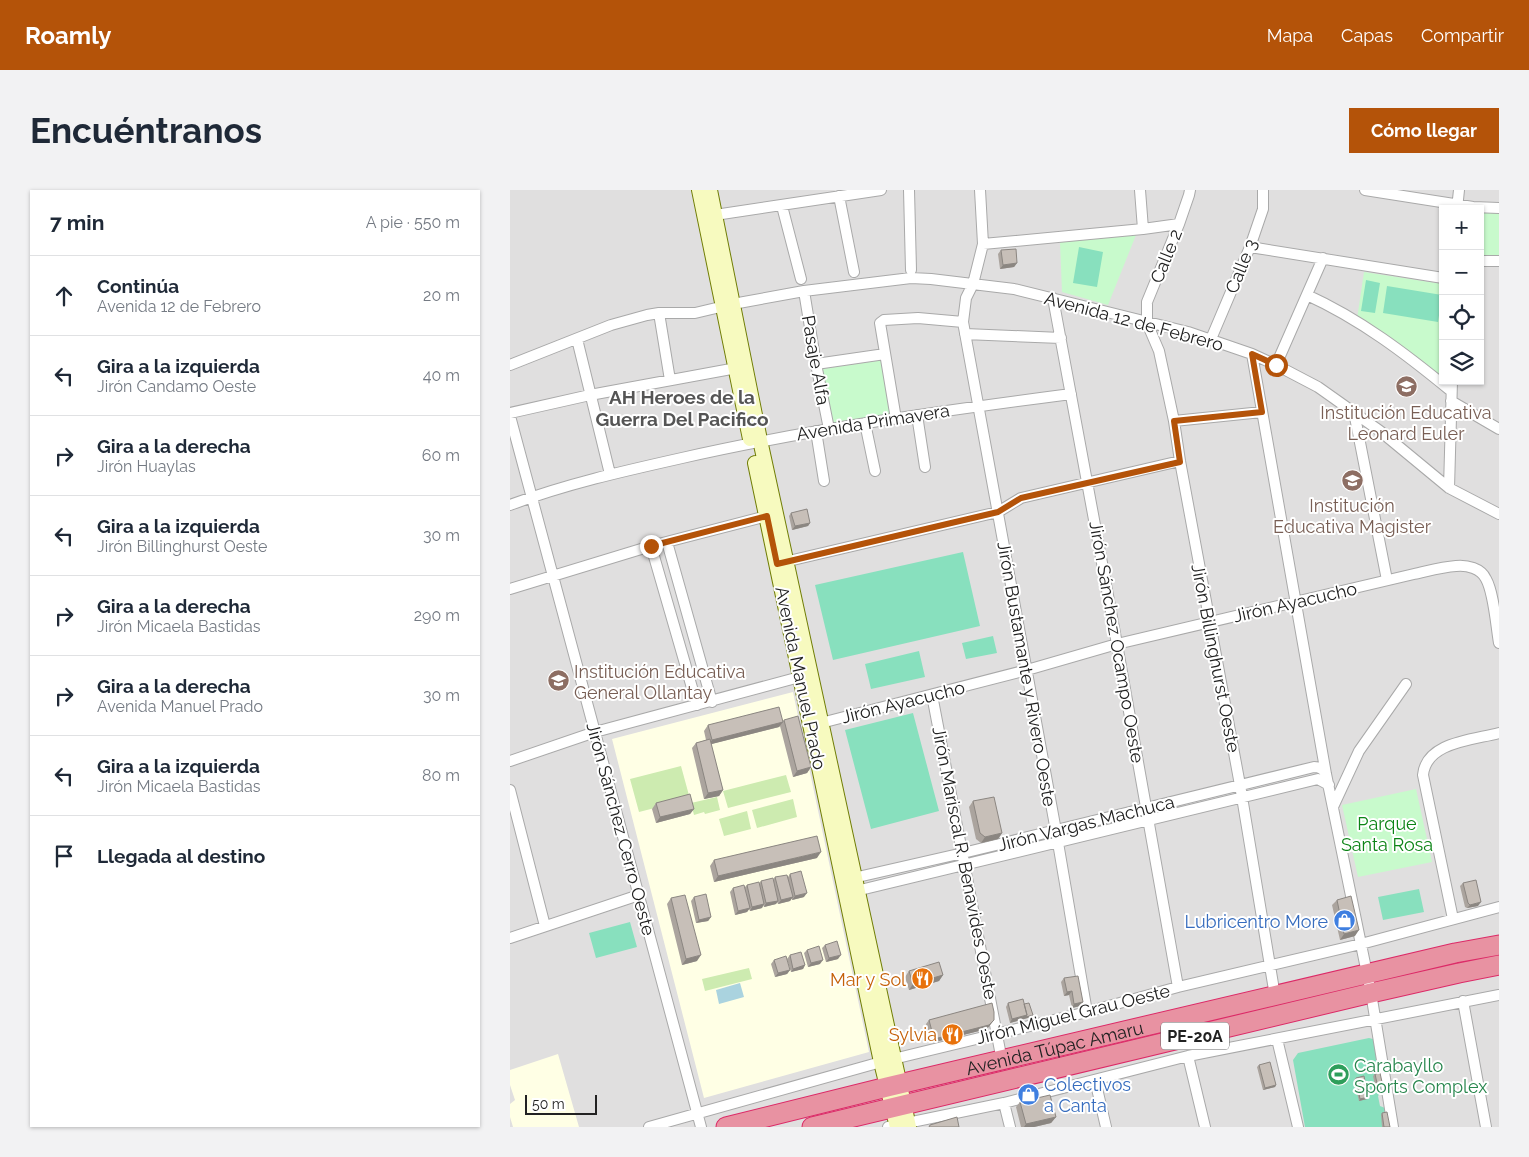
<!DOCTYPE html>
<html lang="es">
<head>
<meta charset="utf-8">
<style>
  body { margin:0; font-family:Raleway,sans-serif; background:#f2f2f3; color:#1f2937 }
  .controls { position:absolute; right:15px; top:15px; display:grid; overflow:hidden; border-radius:0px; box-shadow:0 1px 4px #0004 }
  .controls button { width:45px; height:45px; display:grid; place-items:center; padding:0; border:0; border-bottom:1px solid #e0e1e3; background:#fff; color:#1f2937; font:25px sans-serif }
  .scale { position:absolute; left:15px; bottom:12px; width:72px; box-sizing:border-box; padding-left:5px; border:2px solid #222; border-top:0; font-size:14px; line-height:18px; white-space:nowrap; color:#222; -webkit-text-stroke:4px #fff; paint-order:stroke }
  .stop { position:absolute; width:15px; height:15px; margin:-11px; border:4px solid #b45309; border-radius:50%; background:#fff }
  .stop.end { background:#b45309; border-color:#fff; box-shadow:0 1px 5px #0008 }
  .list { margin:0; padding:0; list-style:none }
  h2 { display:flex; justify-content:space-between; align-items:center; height:65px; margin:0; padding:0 20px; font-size:21px }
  h2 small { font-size:16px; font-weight:400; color:#747a83 }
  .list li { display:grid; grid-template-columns:32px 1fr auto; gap:15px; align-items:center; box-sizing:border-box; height:80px; padding:0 20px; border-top:1px solid #e0e1e3 }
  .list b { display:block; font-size:19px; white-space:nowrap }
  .list p { margin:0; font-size:16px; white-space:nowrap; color:#747a83 }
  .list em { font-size:16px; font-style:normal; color:#747a83 }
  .icon { flex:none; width:28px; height:28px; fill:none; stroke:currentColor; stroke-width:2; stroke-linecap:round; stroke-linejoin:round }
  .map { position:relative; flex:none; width:989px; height:937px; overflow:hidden; border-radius:0px }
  header { display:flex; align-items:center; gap:30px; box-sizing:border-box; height:70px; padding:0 25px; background:#b45309; color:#fff }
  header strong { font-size:24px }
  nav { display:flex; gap:28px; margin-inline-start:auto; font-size:18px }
  .intro { display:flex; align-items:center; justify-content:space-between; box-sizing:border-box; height:120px; padding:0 30px }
  h1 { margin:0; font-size:35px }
  .button { padding:12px 22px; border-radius:0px; background:#b45309; color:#fff; font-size:18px; font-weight:700 }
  main { display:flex; gap:30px; padding:0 30px }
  aside { flex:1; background:#fff; border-radius:0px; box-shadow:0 1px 4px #0004 }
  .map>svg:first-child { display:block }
  .residential { fill:#e0dfdf; fill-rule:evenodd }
  .education { fill:#ffffe5 }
  .grass { fill:#cdebb0 }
  .park { fill:#c8facc }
  .pitch { fill:#88e0be }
  .water { fill:#aad3df }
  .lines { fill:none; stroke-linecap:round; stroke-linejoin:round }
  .street-casing { stroke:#a9a9a9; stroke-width:12 }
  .secondary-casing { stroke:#707d05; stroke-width:16 }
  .highway-casing { stroke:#dc2a67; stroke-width:21 }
  .street { stroke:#fff; stroke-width:10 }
  .secondary { stroke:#f7fabf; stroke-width:14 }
  .highway { stroke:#e892a2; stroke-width:19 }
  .wall { fill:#aba49e }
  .shaded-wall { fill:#8b8681 }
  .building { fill:#c7bfb8; stroke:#8b8681 }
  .route { stroke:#b45309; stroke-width:6 }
  .labels { text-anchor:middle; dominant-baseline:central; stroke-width:4; stroke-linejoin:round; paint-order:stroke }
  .shield { fill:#fff; stroke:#646464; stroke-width:1 }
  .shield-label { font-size:16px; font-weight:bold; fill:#222 }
  .street-label { font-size:18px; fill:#222; stroke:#fff }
  .education-label { font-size:18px; fill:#785e54; stroke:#fff }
  .park-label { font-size:18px; fill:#0c8416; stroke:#fff }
  .shop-label { font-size:18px; fill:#366cbe; stroke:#fff; text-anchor:end }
  .food-label { font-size:18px; fill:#c56008; stroke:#fff; text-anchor:end }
  .leisure-label { font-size:18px; fill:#27864d; stroke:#fff; text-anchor:start }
  .neighbourhood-label { font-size:19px; font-weight:bold; fill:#555; stroke:#fff }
</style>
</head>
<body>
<header>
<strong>Roamly</strong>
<nav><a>Mapa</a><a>Capas</a><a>Compartir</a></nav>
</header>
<div class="intro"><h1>Encuéntranos</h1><a class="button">Cómo llegar</a></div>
<main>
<aside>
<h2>7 min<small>A pie · 550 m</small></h2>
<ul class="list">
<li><svg class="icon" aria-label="ahead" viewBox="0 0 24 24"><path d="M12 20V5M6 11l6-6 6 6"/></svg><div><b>Continúa</b><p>Avenida 12 de Febrero</p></div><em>20 m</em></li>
<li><svg class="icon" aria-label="left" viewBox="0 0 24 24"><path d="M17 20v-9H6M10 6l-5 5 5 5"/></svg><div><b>Gira a la izquierda</b><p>Jirón Candamo Oeste</p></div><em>40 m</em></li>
<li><svg class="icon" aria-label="right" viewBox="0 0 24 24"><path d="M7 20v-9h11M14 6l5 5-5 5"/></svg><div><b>Gira a la derecha</b><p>Jirón Huaylas</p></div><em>60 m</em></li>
<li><svg class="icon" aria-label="left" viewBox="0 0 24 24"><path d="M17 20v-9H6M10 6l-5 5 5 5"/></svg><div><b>Gira a la izquierda</b><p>Jirón Billinghurst Oeste</p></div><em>30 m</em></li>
<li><svg class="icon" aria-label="right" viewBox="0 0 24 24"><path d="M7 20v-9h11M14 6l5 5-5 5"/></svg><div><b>Gira a la derecha</b><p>Jirón Micaela Bastidas</p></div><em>290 m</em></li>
<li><svg class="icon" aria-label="right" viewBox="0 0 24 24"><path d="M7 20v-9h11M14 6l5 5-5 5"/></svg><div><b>Gira a la derecha</b><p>Avenida Manuel Prado</p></div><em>30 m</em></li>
<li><svg class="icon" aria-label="left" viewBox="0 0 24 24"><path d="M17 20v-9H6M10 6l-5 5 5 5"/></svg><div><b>Gira a la izquierda</b><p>Jirón Micaela Bastidas</p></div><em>80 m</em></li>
<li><svg class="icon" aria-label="arrive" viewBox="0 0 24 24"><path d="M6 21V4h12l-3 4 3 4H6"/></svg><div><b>Llegada al destino</b></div></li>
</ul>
</aside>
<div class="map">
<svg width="989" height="937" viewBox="0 0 989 937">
  <rect width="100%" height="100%" fill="#f2efe9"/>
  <!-- residential -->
  <path class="residential" d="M0 0H989V937H0ZM933 19H970V191H933Z"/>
  <!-- education -->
  <path class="education" d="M283 502 359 862 194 908 102 549Z
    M48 864 69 937H3L0 927V914L5 910 0 895V880Z"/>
  <!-- grass -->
  <path class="grass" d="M171 576 180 609 129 622 120 589Z
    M276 585 281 602 218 618 213 601Z
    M207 607 210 620 195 624 194 622 184 625 181 613Z
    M283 609 287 627 247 638 242 620Z
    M237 621 241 639 214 646 209 629Z
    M239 778 242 789 195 801 192 789Z"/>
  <!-- park -->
  <path class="park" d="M970 23H989V66L970 65Z
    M626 45 598 115 552 102 550 52Z
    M854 82 933 94V190L847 129Z
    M373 170 383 227 324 235 312 179Z
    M906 599 922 672 848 687 832 615Z"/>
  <!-- pitch -->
  <path class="pitch" d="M569 57 593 62 587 97 563 93Z
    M856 90 870 93 865 123 851 121Z
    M877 96 932 105 928 132 873 123Z
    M453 362 470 436 323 470 305 395Z
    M483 446 487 463 456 469 452 453Z
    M409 461 415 487 361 499 355 474Z
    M403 523 429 621 361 639 335 540Z
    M909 699 914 722 873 730 868 707Z
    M120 732 127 757 86 768 79 743Z
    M859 848 863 849 864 852 873 900 868 906 870 916 875 918 880 937H795L783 870 788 863Z"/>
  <!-- water -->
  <path class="water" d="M230 793 234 807 209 814 206 800Z"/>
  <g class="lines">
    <defs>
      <path id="street" d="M399 0 401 80
        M470 0 473 54 463 94 456 108 453 132 546 641 577 822
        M630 0 633 39
        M680 0 679 5 669 34 637 112V133L649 161 664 231 670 271 730 595 765 806
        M855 0 963 17 989 18
        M329 6 344 82
        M272 16 291 89
        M947 19 949 0
        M205 25 371 0
        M473 54 633 39 669 34
        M740 57 933 88
        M970 71H989
        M294 101 306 174 319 239
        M797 105C850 129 896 164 941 201
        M543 108 607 454 668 797
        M149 123 160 190
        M455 144 551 148
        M67 149 100 284
        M701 149 740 57 753 19V0
        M742 164 816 584 861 803 883 937
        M306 174 375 164
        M0 175 101 135 137 125 149 123H185L223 114 294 101 401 88 421 89 504 99 678 142 742 164 766 175 808 197 832 214 870 241 939 298 989 324
        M766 175 813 68
        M941 211 989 239
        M844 222 877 390
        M0 223 80 205 232 177
        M407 225 415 277
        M0 226 191 937
        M386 229 370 133 374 130 408 128 453 132
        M664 231 752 222
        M355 233 365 281
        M306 241 314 291
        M939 298 942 191
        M0 315C56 294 114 281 172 268 300 239 431 221 561 204
        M157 352 202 512
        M141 356 187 515
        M270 373 488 322 511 308 670 271
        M0 399 141 356 257 326
        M422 505 492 871
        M311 533 517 480 607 454 904 384C918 381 932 377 946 376 957 375 971 378 976 389 984 403 986 436 989 453
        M0 571 85 542 297 485
        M0 600 35 736
        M823 617 849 561 896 494
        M339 689 453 663 804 577C810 577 813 579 816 584
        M342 702 808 589 819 595
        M943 729 913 585C916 552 963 550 989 543
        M0 748 129 705
        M953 811 976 937
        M767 849 788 937
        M678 866 695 937
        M585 890 596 937
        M494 913 500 937
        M139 937 371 872 577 822 668 797 851 754 989 717
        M378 937 494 913 678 866 989 805"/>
      <path id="secondary" d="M189 0 240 249
        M200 0 250 250 399 937
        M245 273 371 872 387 937"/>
      <g id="highway">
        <path id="s1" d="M216 937 377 897 945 763 989 755"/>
        <path d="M302 937 861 803 949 783 989 775"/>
      </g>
    </defs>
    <!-- street casing -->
    <use href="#street" class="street-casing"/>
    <!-- secondary casing -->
    <use href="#secondary" class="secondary-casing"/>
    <!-- highway casing -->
    <use href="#highway" class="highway-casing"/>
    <!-- street -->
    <use href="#street" class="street"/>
    <!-- secondary -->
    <use href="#secondary" class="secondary"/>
    <!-- highway -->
    <use href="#highway" class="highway"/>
  </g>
  <!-- wall -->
  <path class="wall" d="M491 60 507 73 504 77 490 79 488 64Z
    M281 323 300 333 298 336 282 340 279 326Z
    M274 530 301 577 297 583 283 587 270 536 269 537 201 554 213 600 209 606 194 609 182 558 186 553 196 550 194 541 198 535 273 531Z
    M463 611 492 643 488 649 471 653 466 649 459 617Z
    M146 613 184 619 180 624 146 633 142 619Z
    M307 668 204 692 200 676 204 670Z
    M280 684 294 707 282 710V708L280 711 268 714 267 712 266 714 254 717 253 715 252 718 240 721 239 719 237 722 225 725 220 702 223 698 235 697 237 695 249 694 251 691 263 690 265 687H278Z
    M953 693 968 716 957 718 955 717 950 696Z
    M184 707 201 727 198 731 186 733 181 711Z
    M161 708 187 771 172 775 157 714Z
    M827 710 845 746 830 750 822 715Z
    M315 755 328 769 316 772 312 758Z
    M297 760 310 774 298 777 294 763Z
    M280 765 295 775 293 779 281 782 277 769Z
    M264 770 280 780 277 784 265 787 261 774Z
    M399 781 433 785 429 791 399 800 395 787Z
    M554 788 573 812 570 816 562 818 559 805 554 806 551 792Z
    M498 813 514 814 523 825 521 827 500 833 496 817Z
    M419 830H484L477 839 421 853 416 834Z
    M749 875 766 895 765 897 753 900 747 877Z
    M865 884 871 894 865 895 863 886Z
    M846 888 858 907 857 909 849 911 844 890Z
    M510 912 546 927 541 933 524 937H511L506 917Z
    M872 923 880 937H872L871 925Z"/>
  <!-- shaded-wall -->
  <path class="shaded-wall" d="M507 73 504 77 490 79 493 75Z
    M300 333 298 336 282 340 285 336Z
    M273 532 269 537 198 555 202 550Z
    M301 577 297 583 283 587 287 581Z
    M213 600 209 606 194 609 198 603Z
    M184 619 180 624 146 633 150 627Z
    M492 643 488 649 471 653 475 647Z
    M311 662 307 668 204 692 208 686Z
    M297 703 294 707 282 710 285 706Z
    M283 707 280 711 268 714 271 710Z
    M268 711 266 714 254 717 256 713Z
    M971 712 968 716 957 718 960 715Z
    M254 714 252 718 240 721 242 717Z
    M240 718 237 722 225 725 228 721Z
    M201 727 198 731 186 733 189 730Z
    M849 740 845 746 830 750 834 744Z
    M191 765 187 771 172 775 176 769Z
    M331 765 328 769 316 772 319 768Z
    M313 770 310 774 298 777 301 773Z
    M295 775 293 779 281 782 283 779Z
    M280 780 277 784 265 787 268 783Z
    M433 785 429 791 399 800 403 794Z
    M562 801 559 805 554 806 557 802Z
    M573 812 570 816 562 818 564 814Z
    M517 825H523L521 827 500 833 502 829Z
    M484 830 477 839 421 853 424 849Z
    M766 895 765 897 753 900 755 898Z
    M858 907 857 909 849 911 850 909Z
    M546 927 541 933 524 937H514L516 934Z"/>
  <!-- building -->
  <path class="building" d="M506 59 507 73 493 75 491 60Z
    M297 319 300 333 285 336 281 323Z
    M269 517 273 532 202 550 198 535Z
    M288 526 301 577 287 581 274 530Z
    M200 549 213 600 198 603 186 553Z
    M180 604 184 619 150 627 146 613Z
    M484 607 492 643 475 647 470 643 463 611Z
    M307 646 311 662 208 686 204 670Z
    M291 681 297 703 285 706 280 684Z
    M277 685 283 707 271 710 265 687Z
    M263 688 268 711 256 713 251 691Z
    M966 690 971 712 960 715 958 713 953 693Z
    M249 692 254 714 242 717 237 695Z
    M234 695 240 718 228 721 223 698Z
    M196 704 201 727 189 730 184 707Z
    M175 705 191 765 176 769 161 708Z
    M841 706 849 740 834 744 827 710Z
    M327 751 331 765 319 768 315 755Z
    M309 756 313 770 301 773 297 760Z
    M291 762 295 775 283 779 280 765Z
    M276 766 280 780 268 783 264 770Z
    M429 772 433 785 403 794 399 781Z
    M568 786 573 812 564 814 562 801 557 802 554 788Z
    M513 809 517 825 502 829 498 813Z
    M482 813 484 822V830L479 835 424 849 419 830Z
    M519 813 523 825 516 827 517 825 514 814Z
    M760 872 766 895 755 898 749 875Z
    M870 883 872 892 867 893 865 884Z
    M854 886 858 907 850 909 846 888Z
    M540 905 546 927 516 934 510 912Z
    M877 922 880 937H874L872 923Z
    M447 927 449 937H419L420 935Z"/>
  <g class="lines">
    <!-- route -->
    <path class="route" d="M141 356 257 326 267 374 488 322 511 308 670 272 664 231 752 222 742 164 766 175"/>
  </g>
  <!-- icons -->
  <defs>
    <symbol id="school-disc" viewBox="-11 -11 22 22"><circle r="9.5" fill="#8d6e63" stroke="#fff"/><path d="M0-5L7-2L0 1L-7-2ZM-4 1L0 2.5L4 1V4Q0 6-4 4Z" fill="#fff"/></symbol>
    <symbol id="shop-disc" viewBox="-11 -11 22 22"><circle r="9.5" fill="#3f7fe0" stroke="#fff"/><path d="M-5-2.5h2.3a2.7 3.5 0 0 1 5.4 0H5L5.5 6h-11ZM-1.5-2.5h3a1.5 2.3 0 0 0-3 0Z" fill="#fff"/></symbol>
    <symbol id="restaurant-disc" viewBox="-11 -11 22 22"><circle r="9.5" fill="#e8710a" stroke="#fff"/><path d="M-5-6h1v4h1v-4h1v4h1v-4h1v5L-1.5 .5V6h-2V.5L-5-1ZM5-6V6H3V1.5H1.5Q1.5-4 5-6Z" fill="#fff"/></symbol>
    <symbol id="stadium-disc" viewBox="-11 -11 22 22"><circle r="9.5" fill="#2e9e5b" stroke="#fff"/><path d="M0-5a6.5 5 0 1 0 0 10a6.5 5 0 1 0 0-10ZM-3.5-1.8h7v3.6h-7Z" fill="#fff"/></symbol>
  </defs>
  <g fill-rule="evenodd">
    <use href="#school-disc" x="884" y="184" width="25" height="25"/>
    <use href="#school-disc" x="830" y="278" width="25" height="25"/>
    <use href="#school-disc" x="36" y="478" width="25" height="25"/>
    <use href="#shop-disc" x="822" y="718" width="25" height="25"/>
    <use href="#restaurant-disc" x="400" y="776" width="25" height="25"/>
    <use href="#restaurant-disc" x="430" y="832" width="25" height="25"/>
    <use href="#stadium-disc" x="816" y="872" width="25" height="25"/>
    <use href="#shop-disc" x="506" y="892" width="25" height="25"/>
  </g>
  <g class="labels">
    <!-- shield labels -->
    <rect class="shield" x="651" y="832.5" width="68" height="27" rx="4"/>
    <g class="shield-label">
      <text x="685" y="846">PE-20A</text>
    </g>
    <!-- street labels -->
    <g class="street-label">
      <text transform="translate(656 66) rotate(-68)">Calle 2</text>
      <text transform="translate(731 76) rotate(-68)">Calle 3</text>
      <text transform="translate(624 131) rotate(15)">Avenida 12 de Febrero</text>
      <text transform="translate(306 170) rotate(80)">Pasaje Alfa</text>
      <text transform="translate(363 232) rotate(-9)">Avenida Primavera</text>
      <text transform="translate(785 412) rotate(-13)">Jirón Ayacucho</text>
      <text transform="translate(607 452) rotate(80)">Jirón Sánchez Ocampo Oeste</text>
      <text transform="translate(706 468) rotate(79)">Jirón Billinghurst Oeste</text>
      <text transform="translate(517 484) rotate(80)">Jirón Bustamante y Rivero Oeste</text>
      <text transform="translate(291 488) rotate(78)">Avenida Manuel Prado</text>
      <text transform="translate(393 512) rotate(-14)">Jirón Ayacucho</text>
      <text transform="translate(576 633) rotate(-14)">Jirón Vargas Machuca</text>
      <text transform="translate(111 639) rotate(75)">Jirón Sánchez Cerro Oeste</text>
      <text transform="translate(455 673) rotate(79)">Jirón Mariscal R. Benavides Oeste</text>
      <text transform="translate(563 824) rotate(-14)">Jirón Miguel Grau Oeste</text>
      <text stroke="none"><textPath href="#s1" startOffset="338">Avenida Túpac Amaru</textPath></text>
    </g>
    <!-- education labels -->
    <g class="education-label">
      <text x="896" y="222">Institución Educativa<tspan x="896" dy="21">Leonard Euler</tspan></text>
      <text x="842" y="315">Institución<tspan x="842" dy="21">Educativa Magister</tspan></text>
      <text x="64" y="481" text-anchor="start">Institución Educativa<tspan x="64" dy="21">General Ollantay</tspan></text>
    </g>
    <!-- park labels -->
    <g class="park-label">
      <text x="877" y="633">Parque<tspan x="877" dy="21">Santa Rosa</tspan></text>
    </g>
    <!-- shop labels -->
    <g class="shop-label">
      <text x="818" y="731">Lubricentro More</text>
      <text x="534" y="894" text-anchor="start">Colectivos<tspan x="534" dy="21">a Canta</tspan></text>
    </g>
    <!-- food labels -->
    <g class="food-label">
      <text x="396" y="789">Mar y Sol</text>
      <text x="427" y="844">Sylvia</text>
    </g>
    <!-- leisure labels -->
    <g class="leisure-label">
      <text x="844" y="875">Carabayllo<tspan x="844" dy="21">Sports Complex</tspan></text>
    </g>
    <!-- neighbourhood labels -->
    <g class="neighbourhood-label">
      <text x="172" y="207">AH Heroes de la<tspan x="172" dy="22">Guerra Del Pacifico</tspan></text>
    </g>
  </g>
</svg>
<div class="controls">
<button>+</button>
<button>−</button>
<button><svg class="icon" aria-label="locate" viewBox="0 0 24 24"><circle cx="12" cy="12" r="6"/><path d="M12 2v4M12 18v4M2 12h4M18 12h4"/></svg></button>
<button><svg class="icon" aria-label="layers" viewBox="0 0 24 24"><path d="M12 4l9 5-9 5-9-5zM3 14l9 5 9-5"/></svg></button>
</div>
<div class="scale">50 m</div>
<div class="stop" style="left:766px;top:175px"></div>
<div class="stop end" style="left:141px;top:356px"></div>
</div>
</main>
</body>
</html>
